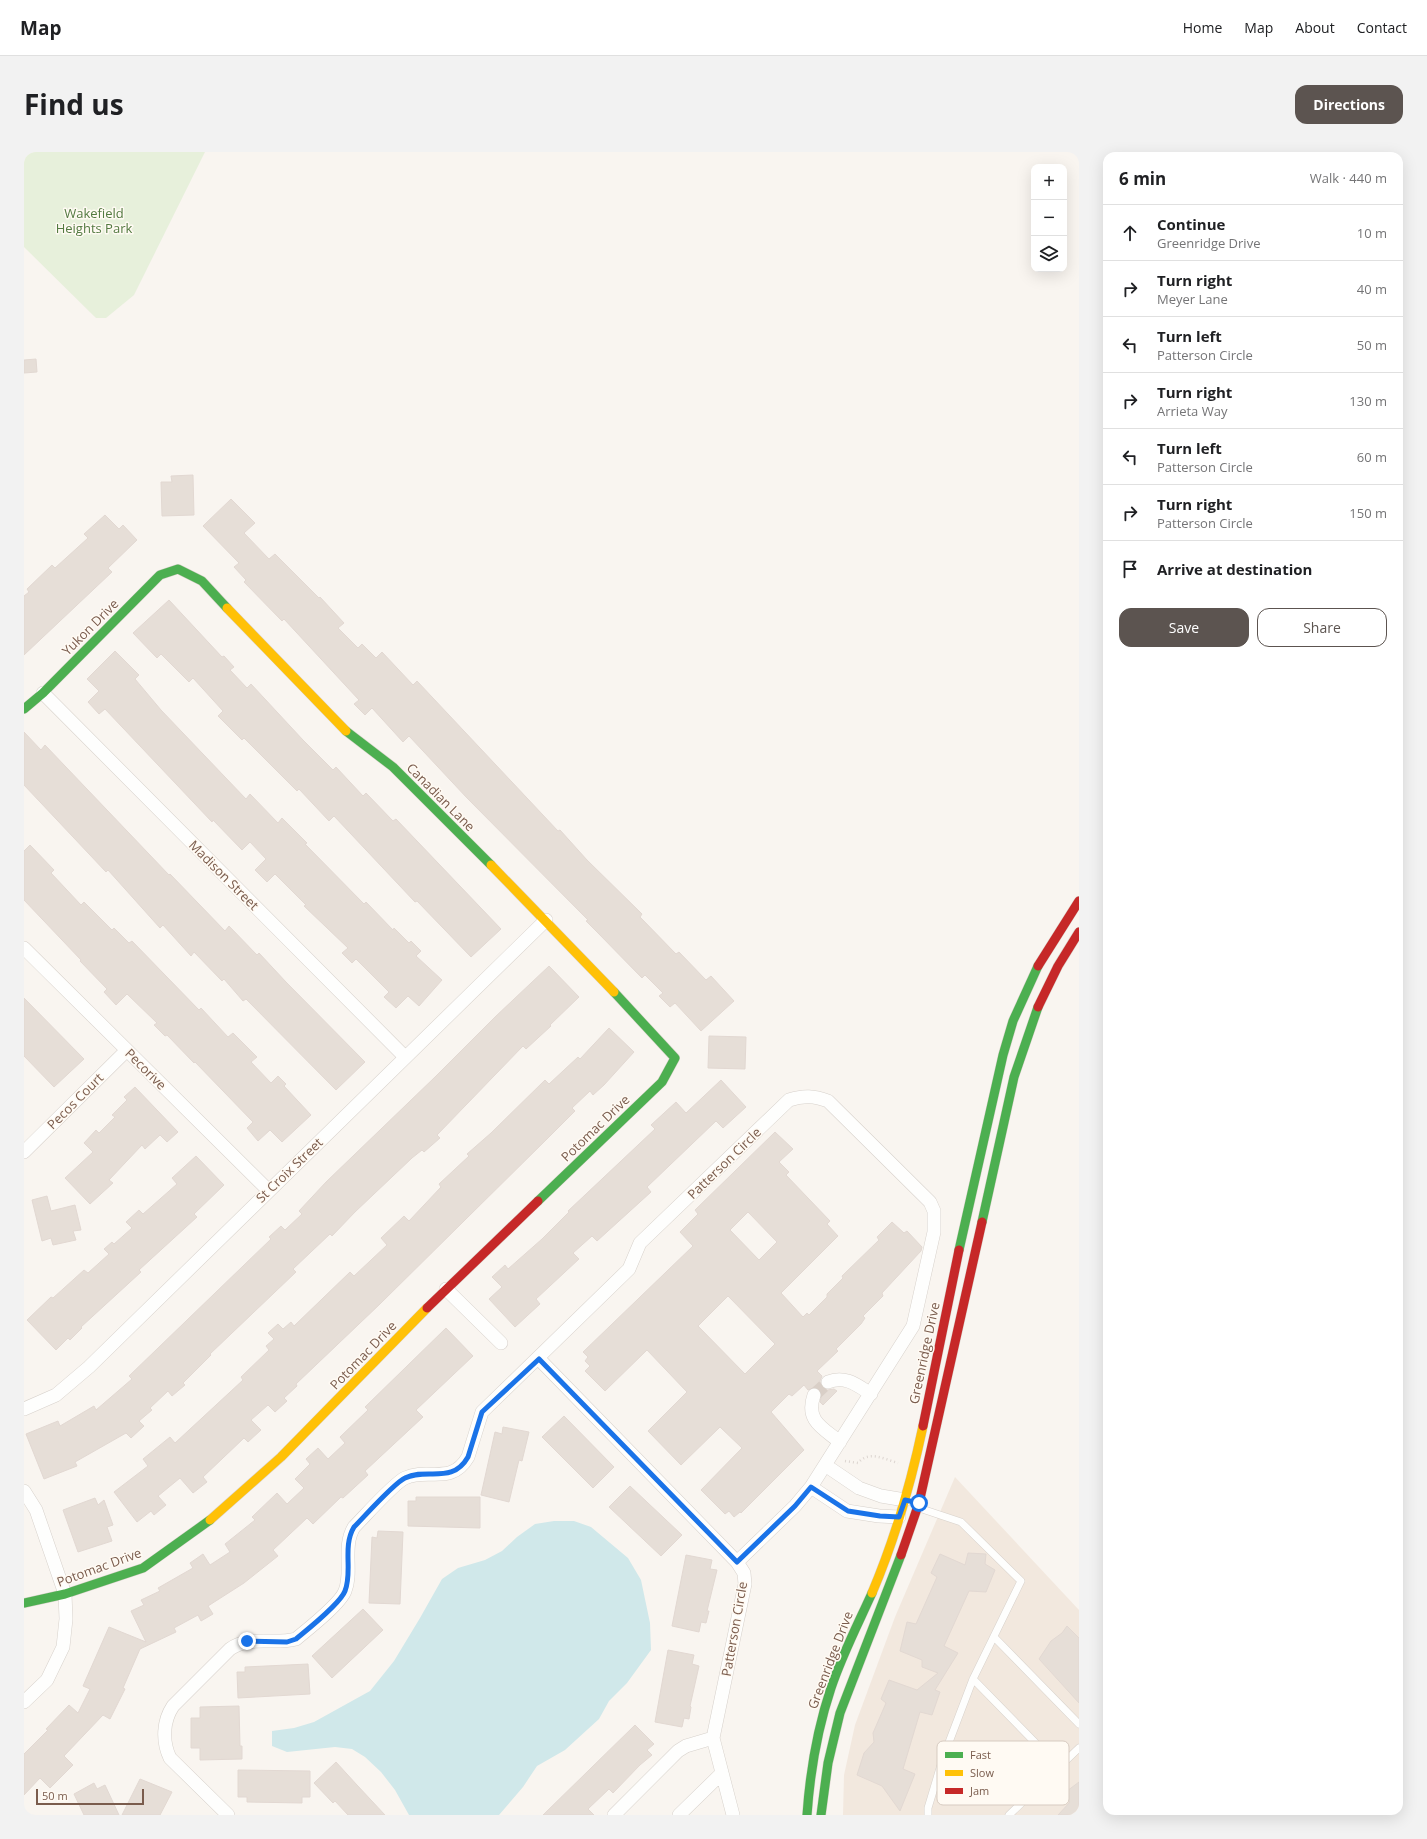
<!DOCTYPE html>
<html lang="en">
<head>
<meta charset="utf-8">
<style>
  body { margin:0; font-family:"Open Sans",sans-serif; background:#f2f2f2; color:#202124 }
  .controls { position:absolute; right:12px; top:12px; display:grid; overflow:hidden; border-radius:8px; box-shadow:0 4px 16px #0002 }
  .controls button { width:36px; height:36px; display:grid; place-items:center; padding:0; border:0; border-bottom:1px solid #e0e0e0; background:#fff; color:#202124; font:20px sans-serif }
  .scale { position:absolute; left:12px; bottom:10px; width:108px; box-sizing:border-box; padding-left:4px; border:2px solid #7a5c4d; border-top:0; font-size:11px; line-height:14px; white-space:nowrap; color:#7a5c4d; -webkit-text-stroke:3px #fffaf3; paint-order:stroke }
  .stop { position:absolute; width:12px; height:12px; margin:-9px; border:3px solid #1a73e8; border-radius:50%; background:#fff }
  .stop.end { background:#1a73e8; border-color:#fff; box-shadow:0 1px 4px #0008 }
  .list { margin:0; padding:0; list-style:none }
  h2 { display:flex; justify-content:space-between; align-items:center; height:52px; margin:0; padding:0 16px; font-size:17px }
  h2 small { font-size:13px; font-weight:400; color:#757577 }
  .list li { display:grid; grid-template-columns:26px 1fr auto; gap:12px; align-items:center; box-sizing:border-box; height:56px; padding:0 16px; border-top:1px solid #e0e0e0 }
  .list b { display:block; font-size:15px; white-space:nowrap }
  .list p { margin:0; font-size:13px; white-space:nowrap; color:#757577 }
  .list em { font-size:13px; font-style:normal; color:#757577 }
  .actions { display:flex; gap:8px; padding:12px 16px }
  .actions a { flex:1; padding:9px 0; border:1px solid #5c5450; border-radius:12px; text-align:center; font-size:14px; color:#5c5450 }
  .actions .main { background:#5c5450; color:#fff }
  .icon { flex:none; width:22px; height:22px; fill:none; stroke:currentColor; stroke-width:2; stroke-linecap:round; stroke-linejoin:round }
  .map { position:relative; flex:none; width:1055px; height:1663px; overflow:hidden; border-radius:12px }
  header { display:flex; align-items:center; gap:24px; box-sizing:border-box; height:56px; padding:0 20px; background:#fff; border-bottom:1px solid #e0e0e0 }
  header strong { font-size:19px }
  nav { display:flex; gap:22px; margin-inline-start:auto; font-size:14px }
  .intro { display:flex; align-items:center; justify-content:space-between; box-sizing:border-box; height:96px; padding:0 24px }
  h1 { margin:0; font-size:28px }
  .button { padding:10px 18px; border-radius:12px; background:#5c5450; color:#fff; font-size:14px; font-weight:700 }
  main { display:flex; gap:24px; padding:0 24px }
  aside { flex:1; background:#fff; border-radius:12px; box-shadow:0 4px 16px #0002 }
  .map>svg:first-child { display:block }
  .residential { fill:#f2e8de }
  .green { fill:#e7f0db }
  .water { fill:#d0e8ea }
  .building { fill:#e6ded7; stroke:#e2d8d2; fill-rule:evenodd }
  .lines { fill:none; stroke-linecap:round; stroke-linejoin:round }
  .street-tunnel { stroke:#d9cfc7; stroke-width:13; stroke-dasharray:13 6; stroke-linecap:butt }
  .lane-casing { stroke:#d7d1cb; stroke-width:8 }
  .street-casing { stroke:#d7d1cb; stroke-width:14 }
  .fast-casing { stroke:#d9d2cb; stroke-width:10 }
  .slow-casing { stroke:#d9d2cb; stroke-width:10 }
  .jam-casing { stroke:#d9d2cb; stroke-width:10 }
  .path { stroke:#dcd5d0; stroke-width:2.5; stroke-dasharray:1 3; stroke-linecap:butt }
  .lane { stroke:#fefefd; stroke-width:7 }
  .street { stroke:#fefefd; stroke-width:13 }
  .fast { stroke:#4caf50; stroke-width:9 }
  .slow { stroke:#ffc107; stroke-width:9 }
  .jam { stroke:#c62828; stroke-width:9 }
  .route { stroke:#1a73e8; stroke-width:5 }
  .labels { text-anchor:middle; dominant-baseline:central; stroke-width:3; stroke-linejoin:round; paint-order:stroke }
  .park-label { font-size:13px; fill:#537a41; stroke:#fffaf3 }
  .street-label { font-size:13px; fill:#7a5c4d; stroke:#fffaf3 }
  .key { fill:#fffaf3; stroke:#d7cbc1; stroke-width:1 }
  .key-label { font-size:11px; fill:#7a5c4d }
</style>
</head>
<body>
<header>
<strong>Map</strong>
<nav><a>Home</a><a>Map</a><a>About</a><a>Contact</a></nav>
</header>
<div class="intro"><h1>Find us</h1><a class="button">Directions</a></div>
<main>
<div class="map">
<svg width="1055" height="1663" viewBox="0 0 1055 1663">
  <rect width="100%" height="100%" fill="#f9f5f0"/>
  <!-- residential -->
  <path class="residential" d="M931 1325 1055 1458V1663H819L820 1623 831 1573 871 1465Z"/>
  <!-- green -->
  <path class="green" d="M0 0H181L110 143 82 166H72L0 95Z"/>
  <!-- water -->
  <path class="water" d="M530 1369H550L567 1375 604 1406 617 1428 626 1471 627 1498 603 1531 585 1549 575 1567 541 1598 513 1614 499 1635 475 1663H385L371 1638 357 1620 341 1605 328 1597 311 1595 263 1600 248 1594V1579L270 1576 290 1570 346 1539 370 1509 396 1466 418 1427 434 1416 461 1408 478 1399 493 1385 511 1372Z"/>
  <!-- building -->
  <path class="building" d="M12 207 13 220 0 221V208Z
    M169 323 170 363 138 364 137 330H148L147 324Z
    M207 347 231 371 220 381 245 407 251 402 295 446 296 445 320 471 314 476 334 496 338 492 352 506 358 500 389 533 393 529 534 679 536 678 563 708 618 762 616 765 652 802 655 800 682 828 687 824 710 849 677 879 651 851 646 855 635 844 639 841 621 823 618 826 574 781 562 769 564 768 443 646 385 584 379 590 348 556 341 563 330 552 335 548 322 534 260 467 258 469 220 430 222 428 210 415 215 411 179 374Z
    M81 363 95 377 99 373 113 388 84 416 88 420 0 503V444L5 440 3 437 28 413 31 416 64 386 60 382Z
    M145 448 198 505 200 504 210 515 206 518 223 536 227 532 279 588 309 618 312 615 339 644 342 641 369 669 372 667 477 777 447 805 393 749 391 750 310 664 305 669 275 637 273 639 220 586 218 588 194 564 199 559 169 526 165 530 137 502 133 506 109 481Z
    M91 499 115 523 111 527 137 558 222 647 226 642 254 671 258 666 283 691 281 692 340 752 342 750 369 778 370 776 385 791 387 789 397 799 392 804 418 828 395 854 384 844 372 856 360 845 365 840 332 807 328 811 318 801 324 796 280 754 282 753 251 722 243 730 231 718 242 707 226 690 218 698 189 668 188 670 81 557 75 562 64 550 75 539 63 527Z
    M0 580 17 598 21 593 145 723 146 722 201 779 205 774 233 803 235 801 262 830 341 910 312 938 222 847 219 849 200 827 198 829 170 800 167 804 139 773 136 776 84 718 82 720 0 633Z
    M6 693 30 718 27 721 57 753 60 750 88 778 90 776 105 791 108 789 175 858 177 856 204 885 209 881 233 905 227 910 247 931 254 924 262 932 260 934 287 963 258 990 246 978 234 989 223 976 229 970 171 910 170 911 143 883 141 884 130 873 133 871 103 842 92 853 80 840 83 837 56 809 57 808 0 748V699Z
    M525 814 555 845 526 873 527 874 502 897 499 894 413 983 416 986 400 1000 398 998 388 1006 331 1060 308 1084 306 1082 269 1117 272 1120 186 1202 187 1203 159 1231 161 1233 148 1244 144 1239 126 1256 128 1258 115 1269 120 1274 107 1286 102 1281 51 1310 53 1314 20 1327 2 1282 34 1269 36 1274 70 1254 72 1258 108 1227 105 1224 247 1087 245 1085 257 1074 261 1078 278 1062 275 1059 302 1030 411 925 471 865Z
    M0 846 60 907 30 935 0 904Z
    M585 876 610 900 580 933 569 943 566 939 548 956 551 959 524 986 356 1152 272 1232 273 1234 260 1246 263 1249 251 1260 244 1253 227 1268 237 1278 224 1290 220 1286 179 1325 183 1330 169 1341 156 1326 134 1344 142 1353 130 1363 127 1359 113 1370 90 1340 124 1314 119 1307 146 1285 151 1291 219 1228 217 1225 245 1198 242 1194 250 1187 244 1181 254 1172 259 1177 267 1170 270 1174 326 1120 330 1124 363 1093 357 1086 380 1064 385 1069 417 1035 415 1032 445 1004 443 1002 467 981 521 928 525 932 554 905 556 907Z
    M685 884 722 885 721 917 684 916Z
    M697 928 722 955 699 976 692 969 623 1035 627 1040 573 1089 568 1084 549 1101 555 1107 512 1147 516 1152 491 1175 465 1147 478 1135 468 1125 481 1113 484 1117 518 1087 545 1060 544 1059 631 977 627 973 652 950 662 961Z
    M111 935 154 980 143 990 136 983 121 997 118 993 85 1028 89 1031 66 1052 41 1026 69 1000 60 991 72 978 75 981 91 965 88 963 103 948 100 945Z
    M751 980 769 997 755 1010 765 1020 762 1023 806 1069 803 1072 814 1084 757 1141 779 1165 783 1161 785 1163 803 1145V1142L819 1126 818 1124 855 1088 853 1085 868 1070 880 1081 883 1079 898 1095 897 1099 858 1141 859 1144 839 1164 841 1166 837 1172 812 1197 814 1199 793 1219 798 1224 796 1229 798 1236 803 1238 810 1237 813 1239 799 1253 796 1250 798 1241 796 1238 792 1235 784 1238 780 1233 768 1244 765 1242 747 1260 780 1298 717 1361 716 1360 710 1365 705 1359 701 1362 677 1338 718 1296 696 1275 657 1313 624 1279 663 1240 623 1198 581 1239 561 1219 566 1214 561 1209 564 1205 559 1200 669 1094 656 1080 674 1062 671 1058ZM724 1060 753 1090 735 1108 706 1078ZM704 1144 751 1192 721 1222 674 1174Z
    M172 1004 200 1033 170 1062 173 1065 115 1118 117 1120 57 1175 58 1176 46 1188 44 1186 32 1198 3 1168 27 1145 29 1146 60 1118 64 1121 85 1102 80 1097 88 1090 90 1092 108 1076 102 1070 115 1058 119 1062 153 1032 148 1026Z
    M23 1044 27 1059 51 1053 57 1078 49 1079 52 1088 29 1093 27 1086 18 1089 8 1048Z
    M422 1176 449 1204 392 1258 399 1265 341 1319 344 1323 319 1346 317 1345 289 1372 283 1366 249 1398 254 1404 220 1431 184 1454 189 1462 177 1469 174 1463 150 1476 152 1480 116 1497 99 1536 101 1537 86 1567 79 1563 40 1604 49 1613 26 1636 16 1626 0 1643V1602L24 1578 22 1577 45 1553 54 1561 66 1537 59 1534 85 1475 122 1490 107 1459 120 1453 117 1448 136 1439 134 1436 169 1416 166 1411 179 1402 186 1413 206 1400 201 1392 231 1368 228 1365 253 1341 263 1352 280 1336 271 1327 286 1312 282 1307 294 1296 304 1307 321 1291 316 1285 344 1258 341 1255Z
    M540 1264 590 1315 569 1336 518 1285Z
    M479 1275 505 1280 498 1309 495 1308 485 1350 457 1343 471 1280 478 1282Z
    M606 1334 658 1383 637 1404 585 1355Z
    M392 1345H456V1376L384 1374V1349H392Z
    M71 1346 74 1353 80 1348 89 1373 83 1375 88 1389 54 1400 39 1358Z
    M354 1379 379 1380 376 1452 345 1451 348 1385 353 1386Z
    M944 1401 962 1402 961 1412 971 1418 962 1440 945 1439 920 1494 934 1501 911 1538 916 1540 908 1563 896 1560 879 1617 891 1622 876 1659 858 1634 833 1623 840 1601 850 1590 849 1581 862 1551 857 1547 865 1528 893 1538 914 1521 898 1515V1508L876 1499 883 1470 892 1472 913 1425 907 1421 916 1402 941 1413Z
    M662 1403 688 1408 686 1417 693 1418 683 1459H685L682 1471 677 1470 675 1480 648 1474Z
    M339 1457 359 1478 308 1526 288 1504Z
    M1043 1474 1055 1486V1551L1015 1507 1027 1489 1038 1481Z
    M644 1498 670 1503 668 1512 675 1514 666 1554 667 1555 665 1567 660 1566 658 1575 631 1570Z
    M284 1512 286 1542 214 1546 213 1520H221V1515Z
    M215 1554 216 1594H218V1607L176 1608V1596H167V1566H176V1555Z
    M611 1573 630 1592 623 1598 628 1603 616 1613 589 1641 585 1637 564 1657 570 1663H519Z
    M312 1610 333 1633 361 1663H324L311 1649 309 1651 290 1631Z
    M214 1618 286 1619V1645H278V1651L223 1650V1645H214Z
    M116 1627 148 1640 136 1663H98Z
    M1055 1630V1663H1034L1046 1650 1039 1642Z
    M70 1631 73 1637 81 1633 95 1663H60L50 1642Z"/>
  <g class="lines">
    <!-- street-tunnel -->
    <path class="street-tunnel" d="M790 1243 804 1230"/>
    <defs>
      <path id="lane" d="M895 1356 937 1370 997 1429 949 1527 919 1606 904 1656V1663
        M970 1485 1055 1572
        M949 1527 1035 1615
        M985 1663 1055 1596"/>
      <path id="street" d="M19 541 381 905
        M0 796 244 1038
        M0 1000 103 898
        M422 1137 477 1191
        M515 1207 713 1410 720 1421 721 1432 689 1586 709 1663
        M804 1230C821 1223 833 1233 847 1242
        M790 1243C781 1269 799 1276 816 1290
        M0 1257 32 1243 65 1215 522 768
        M801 1313 835 1336 857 1344 881 1348
        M787 1335 823 1359 855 1364 875 1365
        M0 1339 12 1358 41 1442 42 1467 39 1495 23 1528 0 1550
        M204 1663 146 1606C138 1589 139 1569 149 1554L206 1497C226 1483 250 1493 272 1487 284 1477 316 1452 321 1439 329 1419 318 1395 330 1375 340 1365 370 1331 381 1326 404 1315 427 1334 444 1305L458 1260 605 1117 616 1091 765 948C780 943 790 944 804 949L906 1050 910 1059V1080L889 1174 787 1335 771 1354 713 1410
        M590 1663 654 1599 662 1594 689 1586
        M655 1663 698 1621"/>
      <path id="fast" d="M0 557 19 541 136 423 154 417 178 429 203 456
        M322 579 369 615 467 713
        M514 1049 638 930 651 906 590 840
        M958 1070 990 925 1014 855
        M935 1098 979 903 989 869 1014 814
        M0 1451 41 1442 119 1416 186 1368
        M783 1663C786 1620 793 1578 807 1536 818 1503 834 1472 848 1441
        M797 1663 804 1611 816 1561 877 1403"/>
      <path id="slow" d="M203 456 322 579
        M467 713 590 840
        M186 1368 257 1305 403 1156
        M848 1441C871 1387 887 1331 899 1274"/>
      <path id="jam" d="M1014 814 1055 749
        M1014 855 1034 814 1055 780
        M403 1156 514 1049
        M899 1274 935 1098
        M877 1403 895 1351 958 1070"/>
    </defs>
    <!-- lane casing -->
    <use href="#lane" class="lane-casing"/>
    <!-- street casing -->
    <use href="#street" class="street-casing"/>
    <!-- fast casing -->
    <use href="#fast" class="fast-casing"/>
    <!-- slow casing -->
    <use href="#slow" class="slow-casing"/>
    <!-- jam casing -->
    <use href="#jam" class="jam-casing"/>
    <!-- path -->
    <path class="path" d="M821 1309 834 1311C845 1298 860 1307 874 1311"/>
    <!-- lane -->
    <use href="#lane" class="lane"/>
    <!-- street -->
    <use href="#street" class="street"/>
    <!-- fast -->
    <use href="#fast" class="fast"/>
    <!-- slow -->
    <use href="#slow" class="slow"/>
    <!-- jam -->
    <use href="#jam" class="jam"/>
  </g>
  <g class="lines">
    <!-- route -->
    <path class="route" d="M223 1489 263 1490 272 1487C284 1477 316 1452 321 1439 329 1419 318 1395 330 1375 340 1365 370 1331 381 1326 403 1315 428 1333 444 1305L458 1260 515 1207 713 1410 771 1354 787 1335 824 1359 856 1364 875 1365 881 1348 895 1351"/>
  </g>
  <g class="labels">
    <!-- park labels -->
    <g class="park-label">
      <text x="70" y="61">Wakefield<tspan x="70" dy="15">Heights Park</tspan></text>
    </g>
    <!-- street labels -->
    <g class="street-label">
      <text transform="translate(66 475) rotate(-45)">Yukon Drive</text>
      <text transform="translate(417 645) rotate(45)">Canadian Lane</text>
      <text transform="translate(200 723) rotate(45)">Madison Street</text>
      <text transform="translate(122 917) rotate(45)">Pecorive</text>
      <text transform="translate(51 949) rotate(-45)">Pecos Court</text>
      <text transform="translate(571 976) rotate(-44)">Potomac Drive</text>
      <text transform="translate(700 1011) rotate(-44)">Patterson Circle</text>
      <text transform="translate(265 1018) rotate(-44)">St Croix Street</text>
      <text transform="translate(900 1201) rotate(-78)">Greenridge Drive</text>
      <text transform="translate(339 1203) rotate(-46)">Potomac Drive</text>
      <text transform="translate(75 1415) rotate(-20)">Potomac Drive</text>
      <text transform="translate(710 1477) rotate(-80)">Patterson Circle</text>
      <text transform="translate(806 1508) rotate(-69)">Greenridge Drive</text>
    </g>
  </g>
  <!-- legend -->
  <rect x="913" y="1589" width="132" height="64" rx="6" class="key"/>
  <rect x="921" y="1600" width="18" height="6" fill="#4caf50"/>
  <rect x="921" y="1618" width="18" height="6" fill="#ffc107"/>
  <rect x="921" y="1636" width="18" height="6" fill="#c62828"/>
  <g class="key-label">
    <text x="946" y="1607">Fast</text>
    <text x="946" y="1625">Slow</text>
    <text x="946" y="1643">Jam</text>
  </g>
</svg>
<div class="controls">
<button>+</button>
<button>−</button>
<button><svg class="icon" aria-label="layers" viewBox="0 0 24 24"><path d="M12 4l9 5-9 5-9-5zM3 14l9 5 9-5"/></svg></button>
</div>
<div class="scale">50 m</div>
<div class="stop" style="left:895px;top:1351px"></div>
<div class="stop end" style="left:223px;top:1489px"></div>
</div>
<aside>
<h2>6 min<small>Walk · 440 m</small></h2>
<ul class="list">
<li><svg class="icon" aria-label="ahead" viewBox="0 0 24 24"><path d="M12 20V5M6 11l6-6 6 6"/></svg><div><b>Continue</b><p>Greenridge Drive</p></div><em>10 m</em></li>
<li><svg class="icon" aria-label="right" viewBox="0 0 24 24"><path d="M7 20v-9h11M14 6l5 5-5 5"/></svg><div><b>Turn right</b><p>Meyer Lane</p></div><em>40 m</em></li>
<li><svg class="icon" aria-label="left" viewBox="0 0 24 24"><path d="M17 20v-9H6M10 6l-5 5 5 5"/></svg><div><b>Turn left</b><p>Patterson Circle</p></div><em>50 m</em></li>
<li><svg class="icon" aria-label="right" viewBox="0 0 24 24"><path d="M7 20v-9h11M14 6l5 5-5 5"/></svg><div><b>Turn right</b><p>Arrieta Way</p></div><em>130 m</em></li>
<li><svg class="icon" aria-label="left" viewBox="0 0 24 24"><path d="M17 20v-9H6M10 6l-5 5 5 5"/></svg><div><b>Turn left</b><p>Patterson Circle</p></div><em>60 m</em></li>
<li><svg class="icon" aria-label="right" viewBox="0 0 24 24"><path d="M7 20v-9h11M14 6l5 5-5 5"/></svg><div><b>Turn right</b><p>Patterson Circle</p></div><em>150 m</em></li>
<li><svg class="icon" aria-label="arrive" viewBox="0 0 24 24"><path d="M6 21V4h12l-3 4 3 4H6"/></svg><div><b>Arrive at destination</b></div></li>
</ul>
<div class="actions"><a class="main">Save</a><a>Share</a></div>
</aside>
</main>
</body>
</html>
